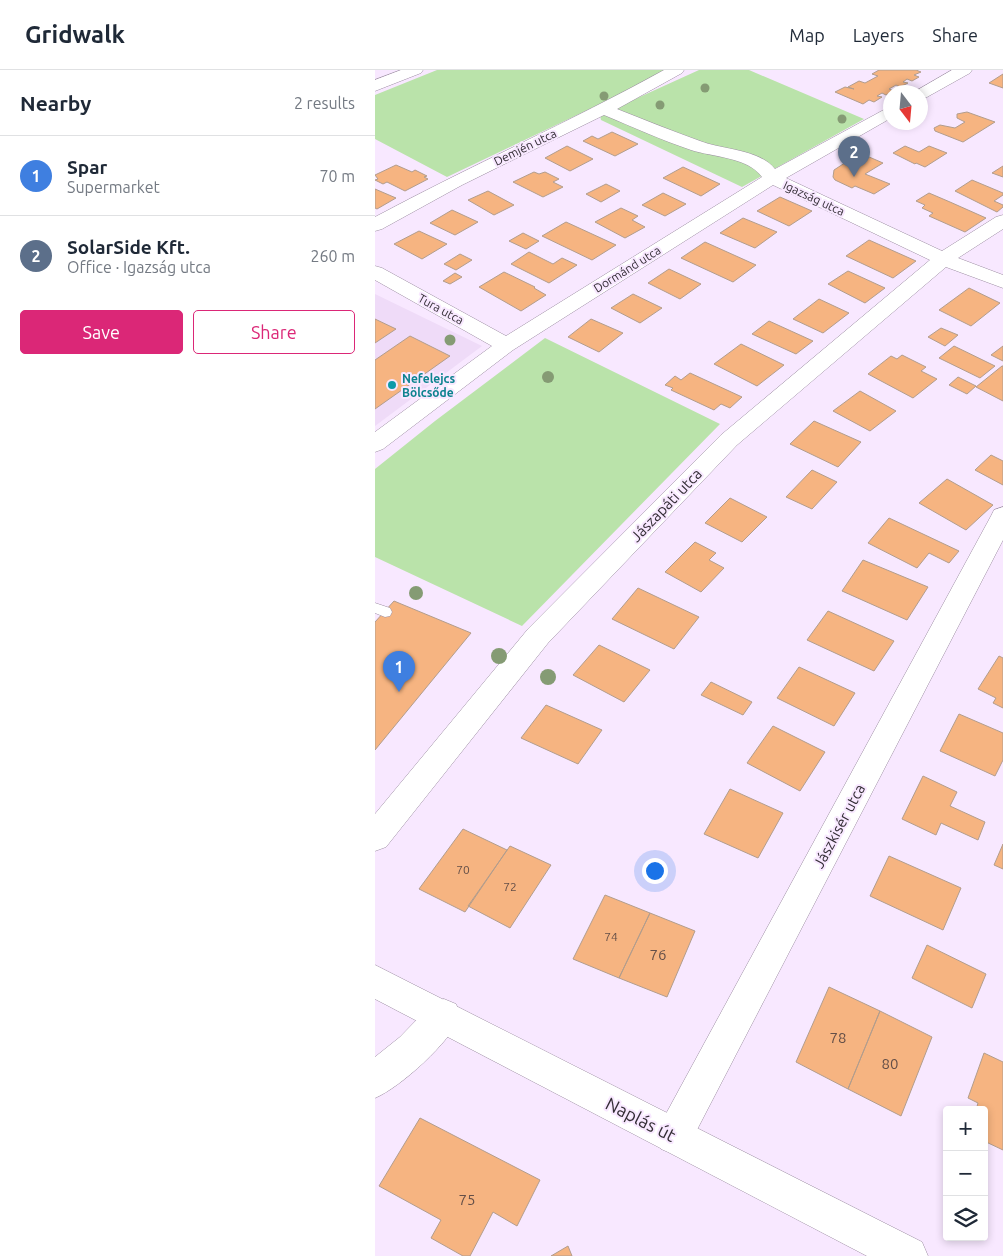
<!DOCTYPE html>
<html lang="en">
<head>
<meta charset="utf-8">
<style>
  body { margin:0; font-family:Ubuntu,sans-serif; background:#f6f6f7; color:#1f2937 }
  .controls { position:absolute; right:15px; bottom:15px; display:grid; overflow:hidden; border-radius:5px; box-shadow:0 2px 8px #0003 }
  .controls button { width:45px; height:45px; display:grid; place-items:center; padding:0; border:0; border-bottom:1px solid #e0e1e3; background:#fff; color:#1f2937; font:25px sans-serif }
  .compass { position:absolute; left:508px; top:15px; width:45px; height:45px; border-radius:50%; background:#fff; box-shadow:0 2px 8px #0003; rotate:164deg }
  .you { position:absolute; left:279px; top:800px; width:18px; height:18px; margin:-12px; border:4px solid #fff; border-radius:50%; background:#1a73e8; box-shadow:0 0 0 8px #1a73e833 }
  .badge { display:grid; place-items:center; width:32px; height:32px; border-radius:50%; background:#db2777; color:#fff; font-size:16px; font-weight:700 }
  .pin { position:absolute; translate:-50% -41px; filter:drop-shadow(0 1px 2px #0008) }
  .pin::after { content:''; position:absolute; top:26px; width:18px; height:15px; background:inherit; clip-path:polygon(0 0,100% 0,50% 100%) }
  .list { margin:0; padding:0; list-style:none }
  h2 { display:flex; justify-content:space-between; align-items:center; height:65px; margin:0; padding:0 20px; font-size:21px }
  h2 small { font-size:16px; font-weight:400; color:#747a83 }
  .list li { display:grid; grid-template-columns:32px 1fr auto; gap:15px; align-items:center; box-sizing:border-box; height:80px; padding:0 20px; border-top:1px solid #e0e1e3 }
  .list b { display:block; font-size:19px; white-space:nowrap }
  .list p { margin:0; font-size:16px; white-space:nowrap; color:#747a83 }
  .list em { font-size:16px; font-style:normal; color:#747a83 }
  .actions { display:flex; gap:10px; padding:15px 20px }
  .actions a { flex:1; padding:11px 0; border:1px solid #db2777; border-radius:5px; text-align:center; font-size:18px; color:#db2777 }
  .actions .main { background:#db2777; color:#fff }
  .icon { flex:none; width:28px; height:28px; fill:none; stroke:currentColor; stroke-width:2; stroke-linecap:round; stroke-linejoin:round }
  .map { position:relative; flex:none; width:628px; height:1186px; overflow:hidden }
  header { display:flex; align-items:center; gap:30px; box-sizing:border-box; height:70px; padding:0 25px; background:#fff; border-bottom:1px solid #e0e1e3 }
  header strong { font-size:24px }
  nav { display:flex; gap:28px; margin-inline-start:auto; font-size:18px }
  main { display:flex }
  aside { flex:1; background:#fff }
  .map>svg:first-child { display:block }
  .built { fill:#efdbf8 }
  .green { fill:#bae3aa }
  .building { fill:#f6b481; stroke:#b29d8d }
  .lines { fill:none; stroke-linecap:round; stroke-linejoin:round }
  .lane-casing { stroke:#9c8ea2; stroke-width:1 }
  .street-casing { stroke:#9c8ea2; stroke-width:1 }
  .secondary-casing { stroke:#9c8ea2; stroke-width:1 }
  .lane { fill:#fff; fill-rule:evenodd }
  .street { fill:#fff; fill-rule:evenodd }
  .secondary { fill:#fff; fill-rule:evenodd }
  .tree { fill:#859b74 }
  .culture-dot { fill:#0f9aa8; stroke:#f8e8ff; stroke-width:2 }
  .labels { text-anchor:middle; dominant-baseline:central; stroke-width:4; stroke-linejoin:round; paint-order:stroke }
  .far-street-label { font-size:12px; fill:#332d35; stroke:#f8e8ff }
  .far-culture-label { font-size:12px; font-weight:bold; fill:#0d838f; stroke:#f8e8ff; text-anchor:start }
  .number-label { font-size:12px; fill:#644f48 }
  .street-label { font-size:15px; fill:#332d35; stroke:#f8e8ff }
  .near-number-label { font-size:15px; fill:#644f48 }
  .near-street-label { font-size:18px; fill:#332d35; stroke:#f8e8ff }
</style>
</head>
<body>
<header>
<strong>Gridwalk</strong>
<nav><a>Map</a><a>Layers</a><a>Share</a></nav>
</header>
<main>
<aside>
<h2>Nearby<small>2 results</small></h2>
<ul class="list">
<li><span class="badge" style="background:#3f7fe0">1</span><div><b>Spar</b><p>Supermarket</p></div><em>70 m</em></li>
<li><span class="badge" style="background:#5c6f8a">2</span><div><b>SolarSide Kft.</b><p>Office · Igazság utca</p></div><em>260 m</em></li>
</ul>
<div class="actions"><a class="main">Save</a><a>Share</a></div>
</aside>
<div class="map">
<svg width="628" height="1186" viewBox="0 0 628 1186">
  <rect width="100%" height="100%" fill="#f8e8ff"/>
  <!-- built -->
  <path class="built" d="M0 224 107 276 0 356Z"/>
  <!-- green -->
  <path class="green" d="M62 0H291L267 14 72 107 0 69V25Z
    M324 0H374L489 49 367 117 226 50 225 45Z
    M170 268 345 354 147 556 0 487V399L60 351Z"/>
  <!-- building -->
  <path class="building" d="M504 0H541L546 2 539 5 544 7 537 11 532 9 528 12 533 13 525 17 521 15 514 19 519 21 511 25 507 23 502 26 507 27 499 32 494 30 488 34 460 22 470 17 479 19 473 17 484 11 490 13 503 6 497 4Z
    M628 4V18L614 13Z
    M592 42 620 52 588 72 560 61 559 58 565 55 580 58 590 52 582 48V44Z
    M237 62 263 74 240 86 208 71 217 66 223 69Z
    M192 76 218 89 195 101 170 88Z
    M530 76 544 82 554 76 572 83 550 97 541 93 540 94 518 83Z
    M485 83 508 93 490 104 515 114 499 124 480 116 477 118 460 110 458 107 459 100Z
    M21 95 37 102 40 100 52 106 49 107 53 109 30 121 12 112 8 114 0 110 3 109 0 105Z
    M628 96V107L617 103Z
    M308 97 345 114 326 126 288 108Z
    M159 102 164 104 170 102 184 109 178 112 188 117 168 127 138 112Z
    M597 110 628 123V125L619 131 628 135V137L622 142 580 121Z
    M231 114 245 121 226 132 211 124Z
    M0 119 21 128 2 139 0 138Z
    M113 121 139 135 119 145 93 130Z
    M288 123 311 134 290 146 267 135Z
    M554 123 575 132 611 148 590 162 554 146 558 143 547 138 550 135 541 131Z
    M405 127 437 141 414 156 382 141Z
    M246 138 263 146 257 150 270 157 250 168 220 152Z
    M77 140 103 152 80 165 55 153Z
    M368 148 402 162 380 178 345 163Z
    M191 152 241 175 217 190 167 166Z
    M44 161 72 174 47 189 19 174Z
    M148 163 164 171 151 179 134 171Z
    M494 170 541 191 518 208 471 186Z
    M330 172 381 195 358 212 306 188Z
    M154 182 178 194 187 188 202 195 174 213 136 194Z
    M85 184 97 190 81 200 69 194Z
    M294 199 326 214 305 229 273 213Z
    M473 201 510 218 490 233 453 214Z
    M129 202 160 217 159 218 171 225 146 241 104 217Z
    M80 203 87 207 75 214 68 211Z
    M594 218 625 233 596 256 564 240Z
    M258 224 287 238 265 253 236 238Z
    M444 229 474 243 448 263 418 249Z
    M0 249 21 259 0 273Z
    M216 249 248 263 224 282 193 267Z
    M394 251 438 271 421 284 377 264Z
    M566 258 583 265 570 276 553 267Z
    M35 266 75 286 0 339V290Z
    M366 274 409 295 382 316 339 294Z
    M579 276 620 296 605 308 564 288Z
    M628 276V291L616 285Z
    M527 285 551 297 546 301 562 309 538 328 493 304 516 286 522 289Z
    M627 296H628V331L601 317Z
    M315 303 367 327 355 338 346 334 339 340 296 320 298 318 290 315 300 306 306 310Z
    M583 307 601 316 592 324 574 315Z
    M485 321 521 341 495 361 458 341Z
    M439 351 486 372 463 397 415 374Z
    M616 385 628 391V415L600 400Z
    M437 400 462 412 437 439 411 427Z
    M572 409 618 435 591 460 544 433Z
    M355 428 392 447 367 472 330 453Z
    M514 448 584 481 574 493 554 483 542 498 493 473Z
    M320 472 341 483 334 490 349 498 326 522 290 502Z
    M488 490 553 517 532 550 467 521Z
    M263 518 324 547 299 579 237 549Z
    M19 531 96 563 0 680V552Z
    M453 541 519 571 499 601 432 570Z
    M224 575 275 600 249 632 198 605Z
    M624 586 628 588V638L618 633 621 628 603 619Z
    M424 597 480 623 459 656 402 628Z
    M336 612 377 632 368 645 326 625Z
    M171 635 227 660 203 694 146 668Z
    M584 644 628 663V690L620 706 565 681Z
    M398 656 450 682 425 721 372 693Z
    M548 706 582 722 575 736 610 752 603 770 566 753 561 765 527 749Z
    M355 719 408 743 383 788 329 764Z
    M88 759 132 780 90 842 44 819Z
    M628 774V799L619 795Z
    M135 776 176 795 135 858 93 836Z
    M514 786 586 818 568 860 495 826Z
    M230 825 275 843 244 908 198 889Z
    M275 843 320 861 292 927 244 908Z
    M552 875 611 904 597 938 537 908Z
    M454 917 505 941 473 1019 421 992Z
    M505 941 557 967 526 1046 473 1019Z
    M609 983 628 992V1080L609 1071V1040H601L603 1033 593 1028Z
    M45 1048 165 1110 142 1156 118 1142 95 1186H88L56 1168 66 1150 4 1116Z
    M193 1176 197 1186H176Z"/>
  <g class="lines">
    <defs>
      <path id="lane" d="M0 533 15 538 17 542 15 546 10 547 0 543Z"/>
      <path id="street" d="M289 0H309L307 3 242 39C270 50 297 61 325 71 348 80 384 79 400 99L516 36V48L411 108 567 181 621 147 628 145V159L583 188 628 205V218L571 197 362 375 173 573 11 777 0 781V744L153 559 346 365 555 190 398 115 138 280 8 379 0 382V362L117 276 0 210V196L7 198 131 266 387 107C373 87 337 87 316 80 286 70 258 57 229 45L87 115 7 159 0 161V147C95 96 195 52 289 0Z
        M577 0H597L595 3 552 27 546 29V22H539Z
        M628 437V470L312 1079 299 1084 286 1079 281 1066 286 1053 616 446 619 440Z
        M69 929 81 934 86 946C75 972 26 1017 0 1028V987L25 967 57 934Z"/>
      <path id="secondary" d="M26 0H48L46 3 0 21V10Z
        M0 895 547 1172 553 1186H492L0 929Z"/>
    </defs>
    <!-- lane casing -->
    <use href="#lane" class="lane-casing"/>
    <!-- street casing -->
    <use href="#street" class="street-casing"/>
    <!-- secondary casing -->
    <use href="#secondary" class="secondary-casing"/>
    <!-- lane -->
    <use href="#lane" class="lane"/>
    <!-- street -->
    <use href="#street" class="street"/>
    <!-- secondary -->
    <use href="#secondary" class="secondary"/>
  </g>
  <!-- trees -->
  <g class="tree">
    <circle cx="330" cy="18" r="4.5"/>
    <circle cx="229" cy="26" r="4.5"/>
    <circle cx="285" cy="35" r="4.5"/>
    <circle cx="467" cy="49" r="4.5"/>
    <circle cx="476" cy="74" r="4.5"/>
    <circle cx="75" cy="270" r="5.5"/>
    <circle cx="173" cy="307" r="6"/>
    <circle cx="41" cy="523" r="7"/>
    <circle cx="124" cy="586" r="8"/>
    <circle cx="173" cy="607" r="8"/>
  </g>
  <!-- markers -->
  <circle class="culture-dot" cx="17" cy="315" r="5"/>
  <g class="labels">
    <!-- far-street labels -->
    <g class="far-street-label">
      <text transform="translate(150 77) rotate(-26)">Demjén utca</text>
      <text transform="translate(439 128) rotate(25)">Igazság utca</text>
      <text transform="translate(252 199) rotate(-32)">Dormánd utca</text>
      <text transform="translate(66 239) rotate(29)">Tura utca</text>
    </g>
    <!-- far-culture labels -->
    <g class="far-culture-label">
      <text x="27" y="308">Nefelejcs<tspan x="27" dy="14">Bölcsőde</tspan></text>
    </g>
    <!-- number labels -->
    <g class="number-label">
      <text x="88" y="799">70</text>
      <text x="135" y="816">72</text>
      <text x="236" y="866">74</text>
    </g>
    <!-- street labels -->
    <g class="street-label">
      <text transform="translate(291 435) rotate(-46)">Jászapáti utca</text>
      <text transform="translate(464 756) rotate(-62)">Jászkisér utca</text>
    </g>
    <!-- near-number labels -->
    <g class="near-number-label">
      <text x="283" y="884">76</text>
      <text x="463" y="967">78</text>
      <text x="515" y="993">80</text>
      <text x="92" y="1129">75</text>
    </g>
    <!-- near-street labels -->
    <g class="near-street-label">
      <text transform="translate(266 1049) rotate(27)">Naplás út</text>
    </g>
  </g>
</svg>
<div class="controls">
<button>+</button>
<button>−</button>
<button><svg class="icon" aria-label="layers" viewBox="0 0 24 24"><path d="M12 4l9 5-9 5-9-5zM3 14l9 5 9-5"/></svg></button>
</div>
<svg class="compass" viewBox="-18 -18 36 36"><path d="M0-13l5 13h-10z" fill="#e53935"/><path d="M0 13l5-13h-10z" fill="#747a83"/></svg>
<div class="you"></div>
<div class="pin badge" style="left:24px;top:622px;background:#3f7fe0">1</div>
<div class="pin badge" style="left:479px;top:107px;background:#5c6f8a">2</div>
</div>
</main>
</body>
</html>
